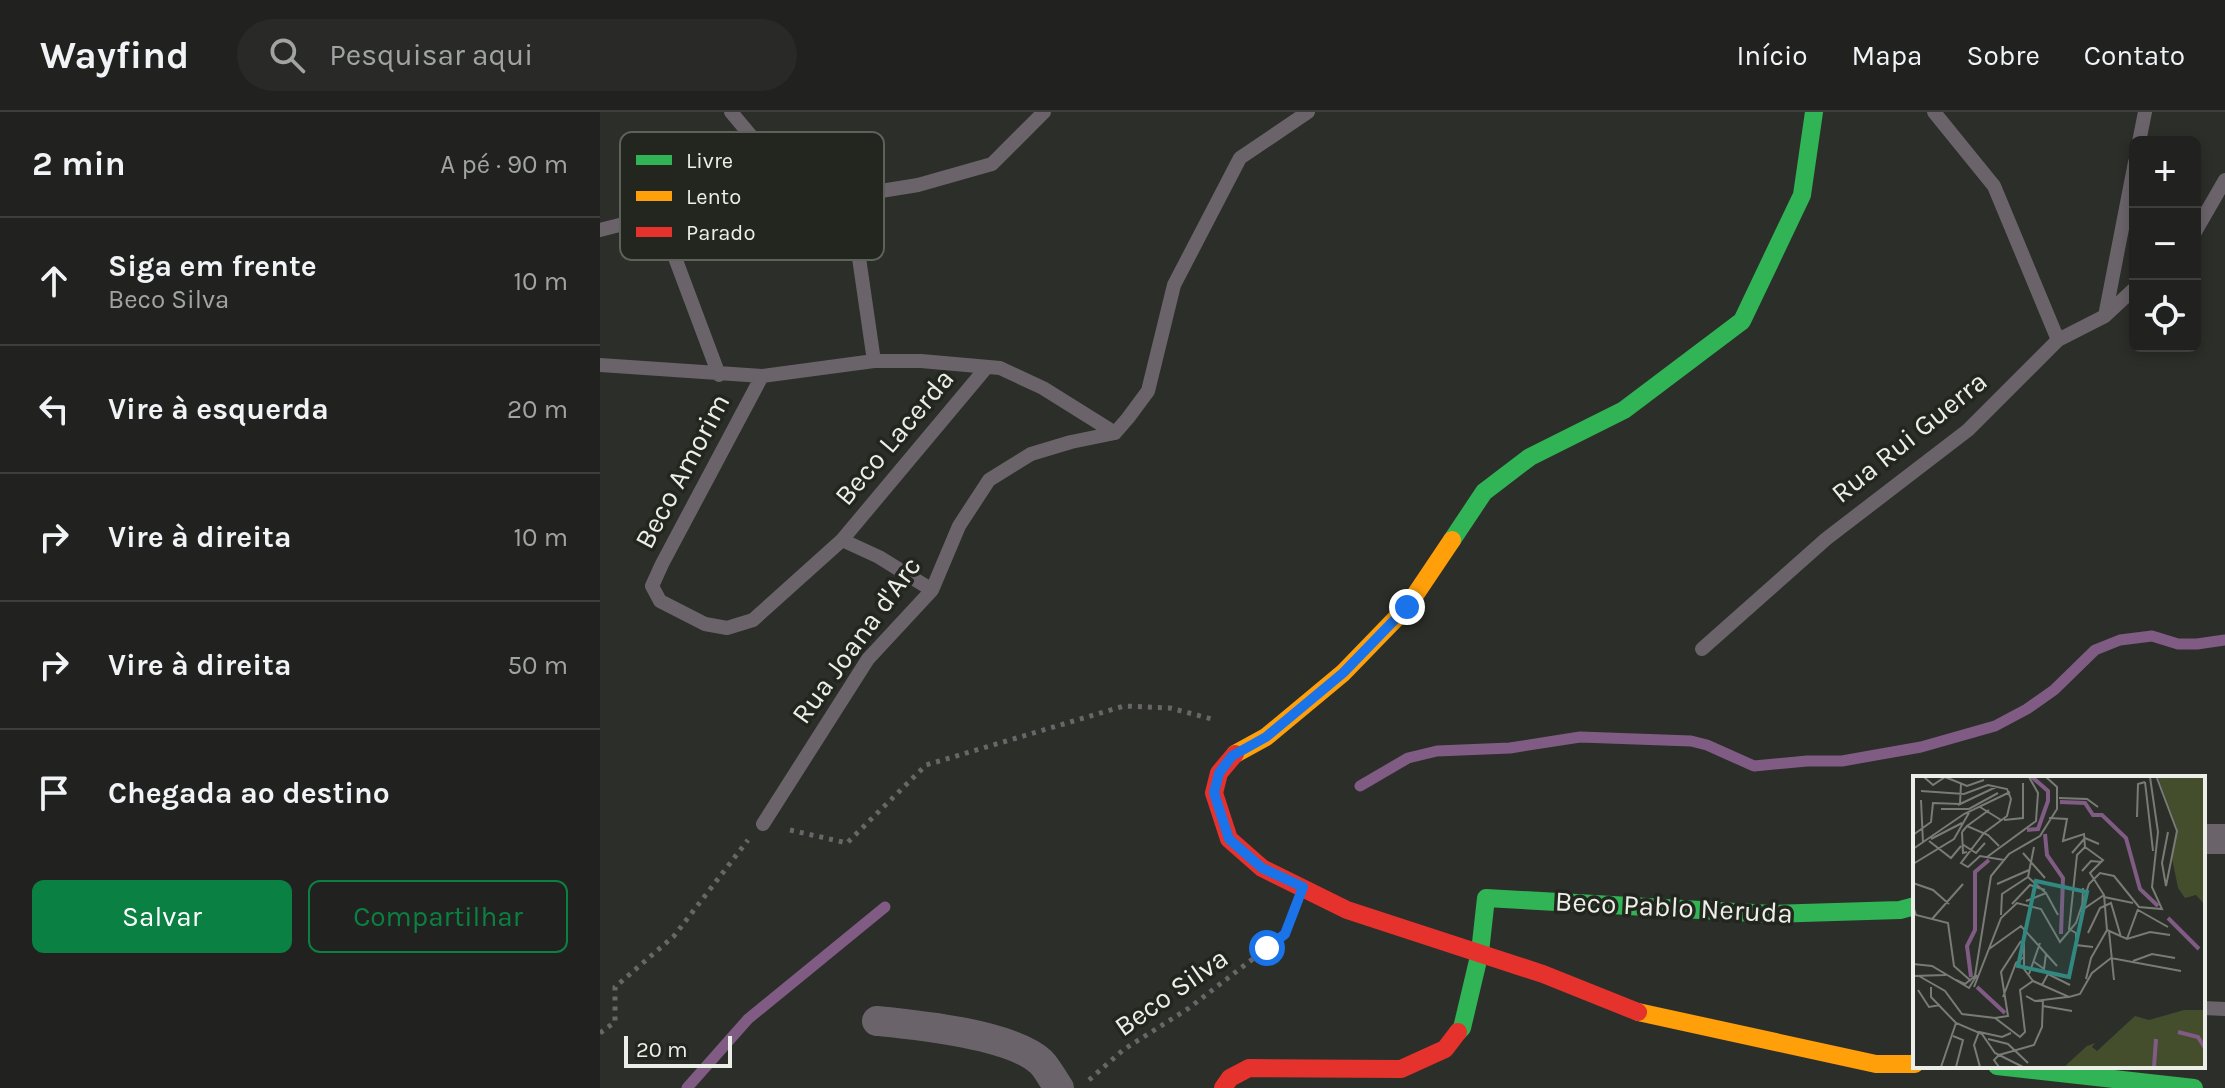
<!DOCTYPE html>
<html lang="pt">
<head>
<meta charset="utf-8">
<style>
  body { margin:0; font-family:Karla,sans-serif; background:#292a28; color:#f1f3f6 }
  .controls { position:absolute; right:24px; top:24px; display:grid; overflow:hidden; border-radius:12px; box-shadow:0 4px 12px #0003 }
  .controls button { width:72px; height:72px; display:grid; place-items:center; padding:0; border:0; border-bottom:2px solid #3e3f3d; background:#21221f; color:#f1f3f6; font:40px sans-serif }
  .scale { position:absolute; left:24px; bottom:20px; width:108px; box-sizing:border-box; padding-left:8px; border:4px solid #eceee8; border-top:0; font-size:22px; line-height:28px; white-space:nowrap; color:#eceee8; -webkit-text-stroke:6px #23261e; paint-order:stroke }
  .stop { position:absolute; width:24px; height:24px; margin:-18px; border:6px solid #1a73e8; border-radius:50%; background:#fff }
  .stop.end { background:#1a73e8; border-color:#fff; box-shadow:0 2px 8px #0008 }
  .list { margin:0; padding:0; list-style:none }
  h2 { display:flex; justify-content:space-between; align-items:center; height:104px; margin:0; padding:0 32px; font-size:34px }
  h2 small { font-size:26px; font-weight:400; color:#a2a4a4 }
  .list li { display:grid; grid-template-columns:52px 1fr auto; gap:24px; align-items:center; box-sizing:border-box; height:128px; padding:0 32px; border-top:2px solid #3e3f3d }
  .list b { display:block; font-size:30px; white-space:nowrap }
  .list p { margin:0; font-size:26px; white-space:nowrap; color:#a2a4a4 }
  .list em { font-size:26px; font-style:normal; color:#a2a4a4 }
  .actions { display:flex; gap:16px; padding:24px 32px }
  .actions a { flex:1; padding:18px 0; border:2px solid #0b8043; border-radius:12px; text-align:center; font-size:28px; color:#0b8043 }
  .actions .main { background:#0b8043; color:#fff }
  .icon { flex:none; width:44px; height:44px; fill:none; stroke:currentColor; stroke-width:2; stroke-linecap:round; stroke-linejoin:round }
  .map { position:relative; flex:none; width:1625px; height:976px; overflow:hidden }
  header { display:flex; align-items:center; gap:48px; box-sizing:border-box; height:112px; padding:0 40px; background:#21221f; border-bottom:2px solid #3e3f3d }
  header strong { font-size:38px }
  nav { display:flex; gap:44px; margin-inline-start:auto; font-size:28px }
  .search { width:560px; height:72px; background:#292a28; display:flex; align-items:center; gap:20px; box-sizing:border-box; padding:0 28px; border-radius:44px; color:#a2a4a4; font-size:30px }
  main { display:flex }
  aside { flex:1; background:#21221f }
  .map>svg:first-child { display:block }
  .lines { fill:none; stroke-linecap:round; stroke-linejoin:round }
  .stream { stroke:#805b83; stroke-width:11 }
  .path { stroke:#686668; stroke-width:5; stroke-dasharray:4 6; stroke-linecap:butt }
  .lane { stroke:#6a646a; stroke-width:14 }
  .street { stroke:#6a646a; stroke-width:30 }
  .fast { stroke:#30b455; stroke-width:18 }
  .slow { stroke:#ff9f0a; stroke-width:18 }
  .jam { stroke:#e5322d; stroke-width:18 }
  .route { stroke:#1a73e8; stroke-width:10 }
  .labels { text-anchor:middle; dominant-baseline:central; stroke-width:7; stroke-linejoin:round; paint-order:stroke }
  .street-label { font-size:28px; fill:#eceee8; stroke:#23261e }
  .inset-river { fill:none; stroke:#805b83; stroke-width:4 }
  .inset-road { fill:none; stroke:#797b75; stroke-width:2 }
  .view { fill:#308880; fill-opacity:0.15; stroke:#308880; stroke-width:4 }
  .inset-edge { fill:none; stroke:#eceee8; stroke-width:4 }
  .key { fill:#23261e; stroke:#5f625b; stroke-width:2 }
  .key-label { font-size:22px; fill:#eceee8 }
</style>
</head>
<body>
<header>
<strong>Wayfind</strong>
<div class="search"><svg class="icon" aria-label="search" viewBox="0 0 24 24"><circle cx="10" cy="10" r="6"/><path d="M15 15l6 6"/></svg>Pesquisar aqui</div>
<nav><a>Início</a><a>Mapa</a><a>Sobre</a><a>Contato</a></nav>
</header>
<main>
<aside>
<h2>2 min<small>A pé · 90 m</small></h2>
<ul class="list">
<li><svg class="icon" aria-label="ahead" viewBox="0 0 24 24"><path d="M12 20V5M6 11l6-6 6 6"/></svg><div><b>Siga em frente</b><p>Beco Silva</p></div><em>10 m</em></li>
<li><svg class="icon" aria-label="left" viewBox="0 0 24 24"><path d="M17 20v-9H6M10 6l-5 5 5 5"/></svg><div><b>Vire à esquerda</b></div><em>20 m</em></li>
<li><svg class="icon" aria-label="right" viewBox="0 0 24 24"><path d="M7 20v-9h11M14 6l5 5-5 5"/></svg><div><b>Vire à direita</b></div><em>10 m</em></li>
<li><svg class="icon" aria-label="right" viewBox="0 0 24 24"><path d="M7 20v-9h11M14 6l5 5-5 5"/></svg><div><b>Vire à direita</b></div><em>50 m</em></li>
<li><svg class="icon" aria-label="arrive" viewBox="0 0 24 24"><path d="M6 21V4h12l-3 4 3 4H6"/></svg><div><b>Chegada ao destino</b></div></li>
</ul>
<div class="actions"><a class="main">Salvar</a><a>Compartilhar</a></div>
</aside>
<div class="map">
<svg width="1625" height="976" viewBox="0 0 1625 976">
  <rect width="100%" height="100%" fill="#2c2e29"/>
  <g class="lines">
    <!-- stream -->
    <path class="stream" d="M760 674 808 646 837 639 910 636 980 625 1091 629 1107 633 1154 654 1207 649H1242L1321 635 1395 614 1427 597 1454 578 1495 538 1520 528 1552 524 1578 532H1597L1625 528
      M87 976 148 907 285 795"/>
    <!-- path -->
    <path class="path" d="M190 718 247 731 326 653 524 594 570 596 616 608
      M0 921 15 910V875L74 824 148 728
      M489 968 523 938 589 896 667 836 685 822 688 813"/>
    <!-- lane -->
    <path class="lane" d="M131 0 199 81
      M1539 30 1545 0
      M250 84 274 249
      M59 103 119 263
      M0 118 59 103 136 89 199 81 250 84 318 73 392 52 444 0
      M1595 120 1625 68
      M1505 204 1535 50
      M1458 228 1505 204 1535 176
      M0 253 162 264 274 249H321L400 256 443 276 515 321
      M162 264 62 452 52 474 60 489 105 512 127 516 153 508 242 428 386 256
      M242 428 279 445 332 478
      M1102 537 1226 427 1368 318 1458 228 1394 74 1334 0
      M163 712 268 547 332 478 359 414 389 368 431 342 471 330 515 321 528 306 548 279 574 173 640 46 708 0
      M1603 896 1625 897"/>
    <!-- street -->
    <path class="street" d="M1603 727H1625
      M277 909C317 913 411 922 441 950 448 957 453 968 459 976"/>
    <!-- fast -->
    <path class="fast" d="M852 428 884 380 930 345 1024 298 1142 209 1202 83 1214 0
      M858 920 862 916 880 840 886 786 1172 802 1300 798 1315 794
      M1397 954 1594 976"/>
    <!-- slow -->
    <path class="slow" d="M635 642 666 625 743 561 807 495 852 428
      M1038 900 1276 952H1315"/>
    <!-- jam -->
    <path class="jam" d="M635 642 619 661 614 681 629 727 662 756 747 798 943 862 1038 900
      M623 976 630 966 649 956 801 957 845 937 858 920"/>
  </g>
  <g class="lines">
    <!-- route -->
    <path class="route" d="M667 836 685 822 703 775 662 756 629 727 614 681 619 661 632 644 666 625 743 561 807 495"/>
  </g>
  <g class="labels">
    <!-- street labels -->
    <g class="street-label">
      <text transform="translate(294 325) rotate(-50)">Beco Lacerda</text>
      <text transform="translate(1309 325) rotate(-39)">Rua Rui Guerra</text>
      <text transform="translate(82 359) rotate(-62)">Beco Amorim</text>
      <text transform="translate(256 528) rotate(-54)">Rua Joana d'Arc</text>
      <text transform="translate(1074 795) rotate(3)">Beco Pablo Neruda</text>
      <text transform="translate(571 880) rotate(-35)">Beco Silva</text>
    </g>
  </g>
  <!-- overview -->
  <g transform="translate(1313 664)">
    <rect width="292" height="292" fill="#2c2e29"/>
    <path d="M245 1H292V129L283 119 272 122 265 112 259 82 264 52ZM271 234H292V291H151L174 270 182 267 179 271 184 275 222 240 236 244Z" fill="#444e2d"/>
    <path class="inset-river" d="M292 24V76M147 26 172 27 180 39H189L213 62 227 113 245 130M114 54 125 53 135 25V15L119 1M132 58 134 79 150 102 148 158M255 142 286 173M58 201 54 170 62 154V96L76 84M64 211 92 237M265 256 285 261 292 272M241 291 243 263"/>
    <path class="inset-road" d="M11 1 20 9 32 1 54 10 71 4M244 2 264 55 253 110M232 6 240 75M8 15 51 18 75 9 94 13 98 23 94 40 71 57 48 87 55 91 67 80 91 84M146 22 174 23 185 31M8 24 10 67M45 29 83 11M67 31 88 44M28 33H56L85 17M224 41 225 8 232 6M136 42 154 43 150 65 171 58 172 71 190 84 177 97 191 119 194 154 178 182 173 203M91 44 110 42V7M54 50 76 34M49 56 54 50 75 59 86 70M49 56 50 77 54 76M0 59 18 46 20 27 47 28 48 7M18 63 49 47M16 65 38 82 48 70M49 68 63 77 72 67M172 71 164 79 156 153 163 157V169L180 171M0 73 51 38 97 16M110 77 132 102M159 77 172 62 186 68M74 81 123 45 125 17 116 1M0 88 41 63 57 35M169 95 178 85 189 86M115 101 121 71M0 107 20 114 36 128M84 108 116 94M253 110 249 87 255 56M170 112 169 134 191 119M191 121 220 127M113 125 133 117 145 139M99 128 117 109 132 114M0 130 3 139 35 147 41 190 58 205M225 134 255 151M88 139 89 118 115 101 133 117M19 143 50 108M194 154 214 163 237 156 257 159M111 155V193L120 205M196 155 201 204M175 157 187 132 198 127 208 161M214 163 225 133M76 173 108 150 144 190M120 185 131 193 133 178M220 185 239 178 262 182M0 188 19 190 56 212 64 199M116 198 127 167M0 200 33 199M6 200 32 215 49 238 82 242 107 261 112 256 107 214 120 205 156 221 167 218 179 197 198 182 268 195M43 204 52 208 62 200 78 100 96 78 127 60 144 33V11L133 1M129 209 135 198 157 209M18 211V221L43 247 69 258 82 277 110 291M61 211 88 142 104 127 128 133 147 166 163 147 176 108 187 97 201 100 226 131 249 133 239 111 245 56 237 1M5 214 16 231 27 229M113 220 122 225 154 221M90 221 103 187 111 181M130 230 159 235M82 242 95 240 88 196 108 165M40 260 50 264 43 291M75 263 95 268 115 287M28 291 43 247M67 291 61 269 66 256 89 261 98 257M86 291 81 284 86 279 121 269 129 251 130 223"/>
    <path class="view" d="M123 105 174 116 156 201 105 190Z"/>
    <rect width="292" height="292" class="inset-edge"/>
  </g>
  <!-- legend -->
  <rect x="20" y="20" width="264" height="128" rx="12" class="key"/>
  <rect x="36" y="43" width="36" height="10" fill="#30b455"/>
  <rect x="36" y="79" width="36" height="10" fill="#ff9f0a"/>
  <rect x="36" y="115" width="36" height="10" fill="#e5322d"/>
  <g class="key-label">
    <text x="86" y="56">Livre</text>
    <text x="86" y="92">Lento</text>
    <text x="86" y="128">Parado</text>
  </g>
</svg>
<div class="controls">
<button>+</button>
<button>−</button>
<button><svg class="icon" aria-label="locate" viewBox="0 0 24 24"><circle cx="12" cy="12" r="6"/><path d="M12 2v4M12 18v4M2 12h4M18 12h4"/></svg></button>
</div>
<div class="scale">20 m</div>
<div class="stop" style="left:667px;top:836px"></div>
<div class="stop end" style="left:807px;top:495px"></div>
</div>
</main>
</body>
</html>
